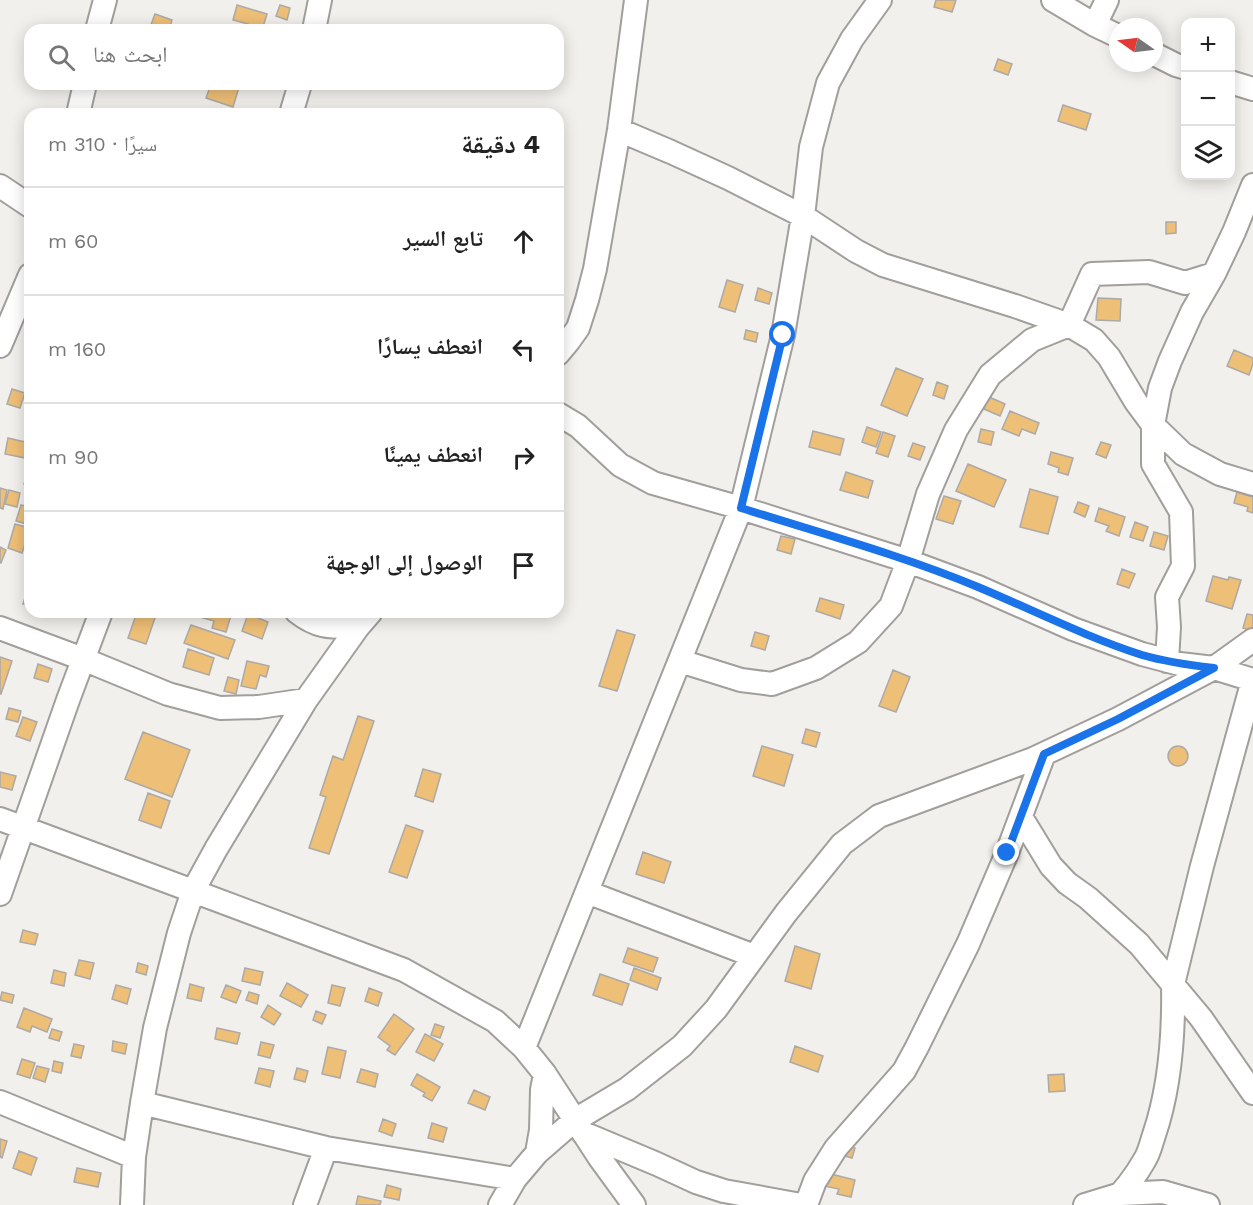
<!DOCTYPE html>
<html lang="ar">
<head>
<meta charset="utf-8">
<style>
  body { margin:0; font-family:"Work Sans","Noto Naskh Arabic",sans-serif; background:#f6f6f6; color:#222; direction:rtl }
  .controls { position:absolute; right:18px; top:18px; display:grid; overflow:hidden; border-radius:12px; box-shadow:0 3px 15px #0003 }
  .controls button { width:54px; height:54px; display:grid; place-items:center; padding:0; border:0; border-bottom:2px solid #e0e0e0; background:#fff; color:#222; font:30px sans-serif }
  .compass { position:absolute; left:1109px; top:18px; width:54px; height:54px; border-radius:50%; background:#fff; box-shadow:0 3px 15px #0003; rotate:284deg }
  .stop { position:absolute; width:18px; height:18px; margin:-14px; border:4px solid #1a73e8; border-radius:50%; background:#fff }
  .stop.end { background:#1a73e8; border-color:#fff; box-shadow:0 2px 6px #0008 }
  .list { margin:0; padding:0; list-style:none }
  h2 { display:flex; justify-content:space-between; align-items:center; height:78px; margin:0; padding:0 24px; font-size:26px }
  h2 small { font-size:20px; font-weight:400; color:#767676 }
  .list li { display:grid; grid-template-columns:39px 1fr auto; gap:18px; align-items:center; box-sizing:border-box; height:108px; padding:0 24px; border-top:2px solid #e0e0e0 }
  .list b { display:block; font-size:22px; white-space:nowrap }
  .list em { font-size:20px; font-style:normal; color:#767676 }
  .icon { flex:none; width:33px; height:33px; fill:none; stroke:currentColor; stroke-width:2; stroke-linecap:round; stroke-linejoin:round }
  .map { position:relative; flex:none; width:1253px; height:1205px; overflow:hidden; direction:ltr }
  .search { position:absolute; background:#fff; box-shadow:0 3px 15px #0003; left:24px; top:24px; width:540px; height:66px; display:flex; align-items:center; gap:15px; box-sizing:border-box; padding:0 21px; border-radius:18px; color:#767676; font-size:22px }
  .panel { position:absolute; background:#fff; box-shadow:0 3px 15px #0003; left:24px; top:108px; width:540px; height:510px; border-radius:18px; direction:rtl }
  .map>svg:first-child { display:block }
  .building { fill:#eebf77; stroke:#aca9a6; stroke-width:1.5 }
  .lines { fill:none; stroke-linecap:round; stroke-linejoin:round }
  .street-casing { stroke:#a19e9b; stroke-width:26 }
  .street { stroke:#fff; stroke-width:22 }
  .route { stroke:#1a73e8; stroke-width:8 }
</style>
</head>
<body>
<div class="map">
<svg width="1253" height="1205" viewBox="0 0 1253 1205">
  <rect width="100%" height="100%" fill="#f2f0ec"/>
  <!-- building -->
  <path class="building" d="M936 0H956L952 12 934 7Z
    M237 5 267 14 262 30H246L248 24 233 20Z
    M280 5 290 8 287 20 276 16Z
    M155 14 172 20 169 30H149Z
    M998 59 1012 64 1008 75 994 70Z
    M211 84H240L233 107 206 98Z
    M1063 105 1091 114 1086 130 1058 121Z
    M1166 222H1176V233L1166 234Z
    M727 280 743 285 735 312 719 307Z
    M758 288 772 293 769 304 755 300Z
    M1098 298 1121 299 1120 321 1096 320Z
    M746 330 758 333 756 342 744 339Z
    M1234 350 1253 358V364L1249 375 1227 366Z
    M896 368 923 379 907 416 881 405Z
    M937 382 948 386 944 399 933 395Z
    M12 389 25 393 20 408 7 404Z
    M989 397 1005 404 1000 416 984 409Z
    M1010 411 1039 423 1035 434 1022 429 1019 436 1002 429Z
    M867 427 881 432 876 447 862 442Z
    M981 429 994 432 991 445 978 442Z
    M813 431 844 439 840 455 809 447Z
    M883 432 895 436 888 457 876 453Z
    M8 438 30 443V459L5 454Z
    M1101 442 1111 445 1106 458 1096 454Z
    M913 443 925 447 920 460 908 456Z
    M1051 452 1073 458 1068 475 1058 472 1059 468 1048 464Z
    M968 464 1006 480 994 507 956 491Z
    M30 469V486L24 484Z
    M846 472 873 481 868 498 840 490Z
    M0 488 7 490 3 509 0 508Z
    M1030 489 1058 497 1048 534 1020 527Z
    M9 490 20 493 17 507 5 504Z
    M1237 492 1253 497V513L1247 511 1248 507 1234 503Z
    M944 496 961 501 953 524 936 519Z
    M1078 502 1089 506 1085 517 1074 512Z
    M21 505 30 507V525L16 521Z
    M1099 508 1125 517 1119 536 1106 531 1109 526 1095 521Z
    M1135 522 1148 527 1143 541 1130 537Z
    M15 524 30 528V542L26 541 22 553 8 548Z
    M1154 532 1168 536 1164 550 1150 546Z
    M781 536 795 539 791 554 777 550Z
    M0 547 6 550 1 563H0Z
    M29 547H30V561L25 560Z
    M1122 569 1135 574 1129 588 1117 584Z
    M1213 576 1228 580 1229 577 1241 580 1232 609 1206 601Z
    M28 589 30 590V606L23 604Z
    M820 598 844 605 840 619 816 611Z
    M137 612H157L146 644 128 638Z
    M201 612H232L226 632 212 628 214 621 200 617Z
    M459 612H483L482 617Z
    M248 614 268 622 262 639 242 631Z
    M1247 614 1253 615V631L1243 628Z
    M191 625 235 640 228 659 184 643Z
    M617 630 635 635 617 691 599 686Z
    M755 632 769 636 765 650 751 646Z
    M188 649 214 658 209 675 183 667Z
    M0 657 12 661 1 694H0Z
    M247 661 269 666 266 677 260 675 256 689 241 686Z
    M38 664 52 669 48 682 34 678Z
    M893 670 910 677 896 712 879 706Z
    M228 677 239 680 236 694 224 691Z
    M9 708 21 711 18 722 6 719Z
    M358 716 374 721 329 854 309 848 326 797 320 795 333 756 343 760Z
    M23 717 37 722 30 741 16 736Z
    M806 729 820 733 816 747 802 743Z
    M143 732 190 750 172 797 125 779Z
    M1168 756a10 10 0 1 1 20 0a10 10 0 1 1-20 0Z
    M762 746 793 755 784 786 753 776Z
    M423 769 441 774 433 802 415 796Z
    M0 772 16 776 12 790 0 787Z
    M148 793 170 801 161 828 139 820Z
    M406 825 423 831 407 878 389 872Z
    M643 852 671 862 664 883 636 874Z
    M23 930 38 934 35 945 20 942Z
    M795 946 820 954 811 989 785 981Z
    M628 948 658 958 653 972 623 962Z
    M79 960 94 963 90 979 75 975Z
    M138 963 148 966 146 975 136 972Z
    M245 968 263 972 260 985 242 981Z
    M634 968 661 978 657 990 630 980Z
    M54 970 66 973 64 986 51 983Z
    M600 974 629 984 622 1005 593 995Z
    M287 983 308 995 301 1007 280 996Z
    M190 984 204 988 201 1001 187 998Z
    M116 985 131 989 127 1004 112 999Z
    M226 985 241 991 236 1003 221 997Z
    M332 985 345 988 340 1006 328 1003Z
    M369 988 382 993 378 1006 365 1001Z
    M2 992 14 995 12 1003 0 1000Z
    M249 992 259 995 257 1004 246 1000Z
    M268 1005 281 1014 274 1025 261 1017Z
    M24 1008 52 1019 47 1032 32 1026 30 1032 17 1027Z
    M316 1011 326 1015 322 1024 313 1020Z
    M394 1014 414 1029 395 1055 387 1050 390 1046 378 1037Z
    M435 1024 444 1027 440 1038 431 1035Z
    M217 1028 240 1033 237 1044 215 1039Z
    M52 1029 62 1032 59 1041 49 1038Z
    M425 1034 443 1044 434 1061 416 1052Z
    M113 1041 127 1044 125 1054 112 1051Z
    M261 1042 274 1045 270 1058 258 1055Z
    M74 1044 84 1046 81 1058 71 1056Z
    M795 1046 823 1056 818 1072 790 1062Z
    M328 1047 346 1051 340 1078 322 1074Z
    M22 1059 35 1063 30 1078 17 1074Z
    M54 1061 63 1063 61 1073 52 1071Z
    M37 1066 49 1069 45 1082 33 1078Z
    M259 1068 274 1071 270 1087 255 1083Z
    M297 1068 308 1071 305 1082 294 1079Z
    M361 1069 378 1074 375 1087 357 1082Z
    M417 1074 440 1087 432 1101 423 1096 425 1093 411 1085Z
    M1064 1074 1065 1091 1049 1092 1048 1075Z
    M474 1090 490 1097 485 1110 468 1103Z
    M383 1119 396 1124 392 1136 379 1131Z
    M432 1123 447 1128 443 1142 428 1138Z
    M0 1139 7 1141 2 1158 0 1157Z
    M844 1146 855 1148 852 1158 841 1155Z
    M19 1151 37 1158 31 1175 13 1168Z
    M77 1168 101 1173 98 1187 74 1182Z
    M827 1173 855 1180 851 1197 837 1194 839 1189 824 1186Z
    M387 1185 401 1189 399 1200 384 1197Z
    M358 1196 381 1201 380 1205H356Z"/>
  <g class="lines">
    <defs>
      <path id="street" d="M1053 0 1095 25 1118 36
        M1095 25 1107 0
        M97 30 105 0
        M314 30 320 0
        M1154 54 1176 65 1186 68
        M1230 82 1253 89
        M78 114 85 84
        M291 114 300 84
        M619 130 671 152 728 178 803 216 856 251 883 265 1015 306 1069 325 1094 340 1109 357 1136 402 1153 425 1183 454 1220 474 1253 484
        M0 186 30 206
        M0 346 30 275
        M558 354 568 342 578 328 587 300 595 269 619 130 636 0
        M558 414 578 426 620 465 653 483 741 508 908 561 978 587 1073 629 1142 654 1180 664 1214 668 1253 680
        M297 612C319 629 332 627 358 627
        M0 628 83 659 168 694 220 708 259 707 306 700
        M680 661 741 680 772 684 816 668 858 642 891 606 908 561 928 494 956 430 990 375 1032 340 1069 325 1092 274 1149 272 1185 283 1214 274
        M1167 661 1169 627 1167 597 1183 566 1181 512 1153 464V425L1160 388 1170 361 1192 312 1214 274 1234 232 1253 185
        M1021 817 1051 866 1067 883 1088 898 1139 944 1201 1018 1253 1093
        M0 819 193 891 404 970 495 1021 524 1048 545 1074 599 1157 634 1205
        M587 892 754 956
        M0 894 68 700 101 612
        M524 1048 741 508 783 335 803 216 811 147 828 83 852 39 880 0
        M0 1102 134 1157
        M142 1103 326 1148 515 1179
        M583 1133 657 1164 696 1182 724 1191 801 1205
        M537 1153 541 1130 542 1090 545 1074
        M132 1205 134 1157 142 1103 155 1028 179 933 193 891 216 849 306 700 358 627 371 612
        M305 1205 326 1148
        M500 1205 515 1179 537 1153 575 1120 627 1089 682 1046 716 1009 786 913 842 844 879 816 1033 759 1118 719 1214 668 1253 640
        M806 1205 815 1181 836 1148 904 1071 917 1047 968 944 1007 853 1044 754
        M1085 1205 1121 1194 1163 1192 1208 1205
        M1110 1205C1123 1192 1135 1177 1144 1161 1149 1154 1151 1144 1154 1135 1170 1088 1174 1034 1173 984L1202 866 1253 680"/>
    </defs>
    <!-- street casing -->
    <use href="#street" class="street-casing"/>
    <!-- street -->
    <use href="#street" class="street"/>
  </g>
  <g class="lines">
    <!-- route -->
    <path class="route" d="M783 335 741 508C820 533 901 555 978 587 1033 610 1086 637 1142 655 1166 662 1189 665 1214 668L1118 719 1044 754 1007 853"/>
  </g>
</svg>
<div class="controls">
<button>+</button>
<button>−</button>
<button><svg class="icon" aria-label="layers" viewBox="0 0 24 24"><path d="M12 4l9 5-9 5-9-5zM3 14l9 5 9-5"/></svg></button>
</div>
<svg class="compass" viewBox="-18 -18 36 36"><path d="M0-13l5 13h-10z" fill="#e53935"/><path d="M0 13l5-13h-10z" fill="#767676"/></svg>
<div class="stop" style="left:783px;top:335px"></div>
<div class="stop end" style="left:1007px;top:853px"></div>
<div class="search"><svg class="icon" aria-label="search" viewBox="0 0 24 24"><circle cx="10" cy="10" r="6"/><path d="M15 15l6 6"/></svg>ابحث هنا</div>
<section class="panel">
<h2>4 دقيقة<small>سيرًا · 310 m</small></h2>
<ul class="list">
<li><svg class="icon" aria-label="ahead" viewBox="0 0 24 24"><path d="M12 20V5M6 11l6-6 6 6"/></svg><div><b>تابع السير</b></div><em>60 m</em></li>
<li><svg class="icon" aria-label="left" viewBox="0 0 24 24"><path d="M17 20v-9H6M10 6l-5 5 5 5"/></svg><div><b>انعطف يسارًا</b></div><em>160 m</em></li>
<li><svg class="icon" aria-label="right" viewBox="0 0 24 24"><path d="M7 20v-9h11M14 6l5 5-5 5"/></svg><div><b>انعطف يمينًا</b></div><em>90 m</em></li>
<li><svg class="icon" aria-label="arrive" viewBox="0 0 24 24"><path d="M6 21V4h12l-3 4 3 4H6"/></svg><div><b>الوصول إلى الوجهة</b></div></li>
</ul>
</section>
</div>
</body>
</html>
